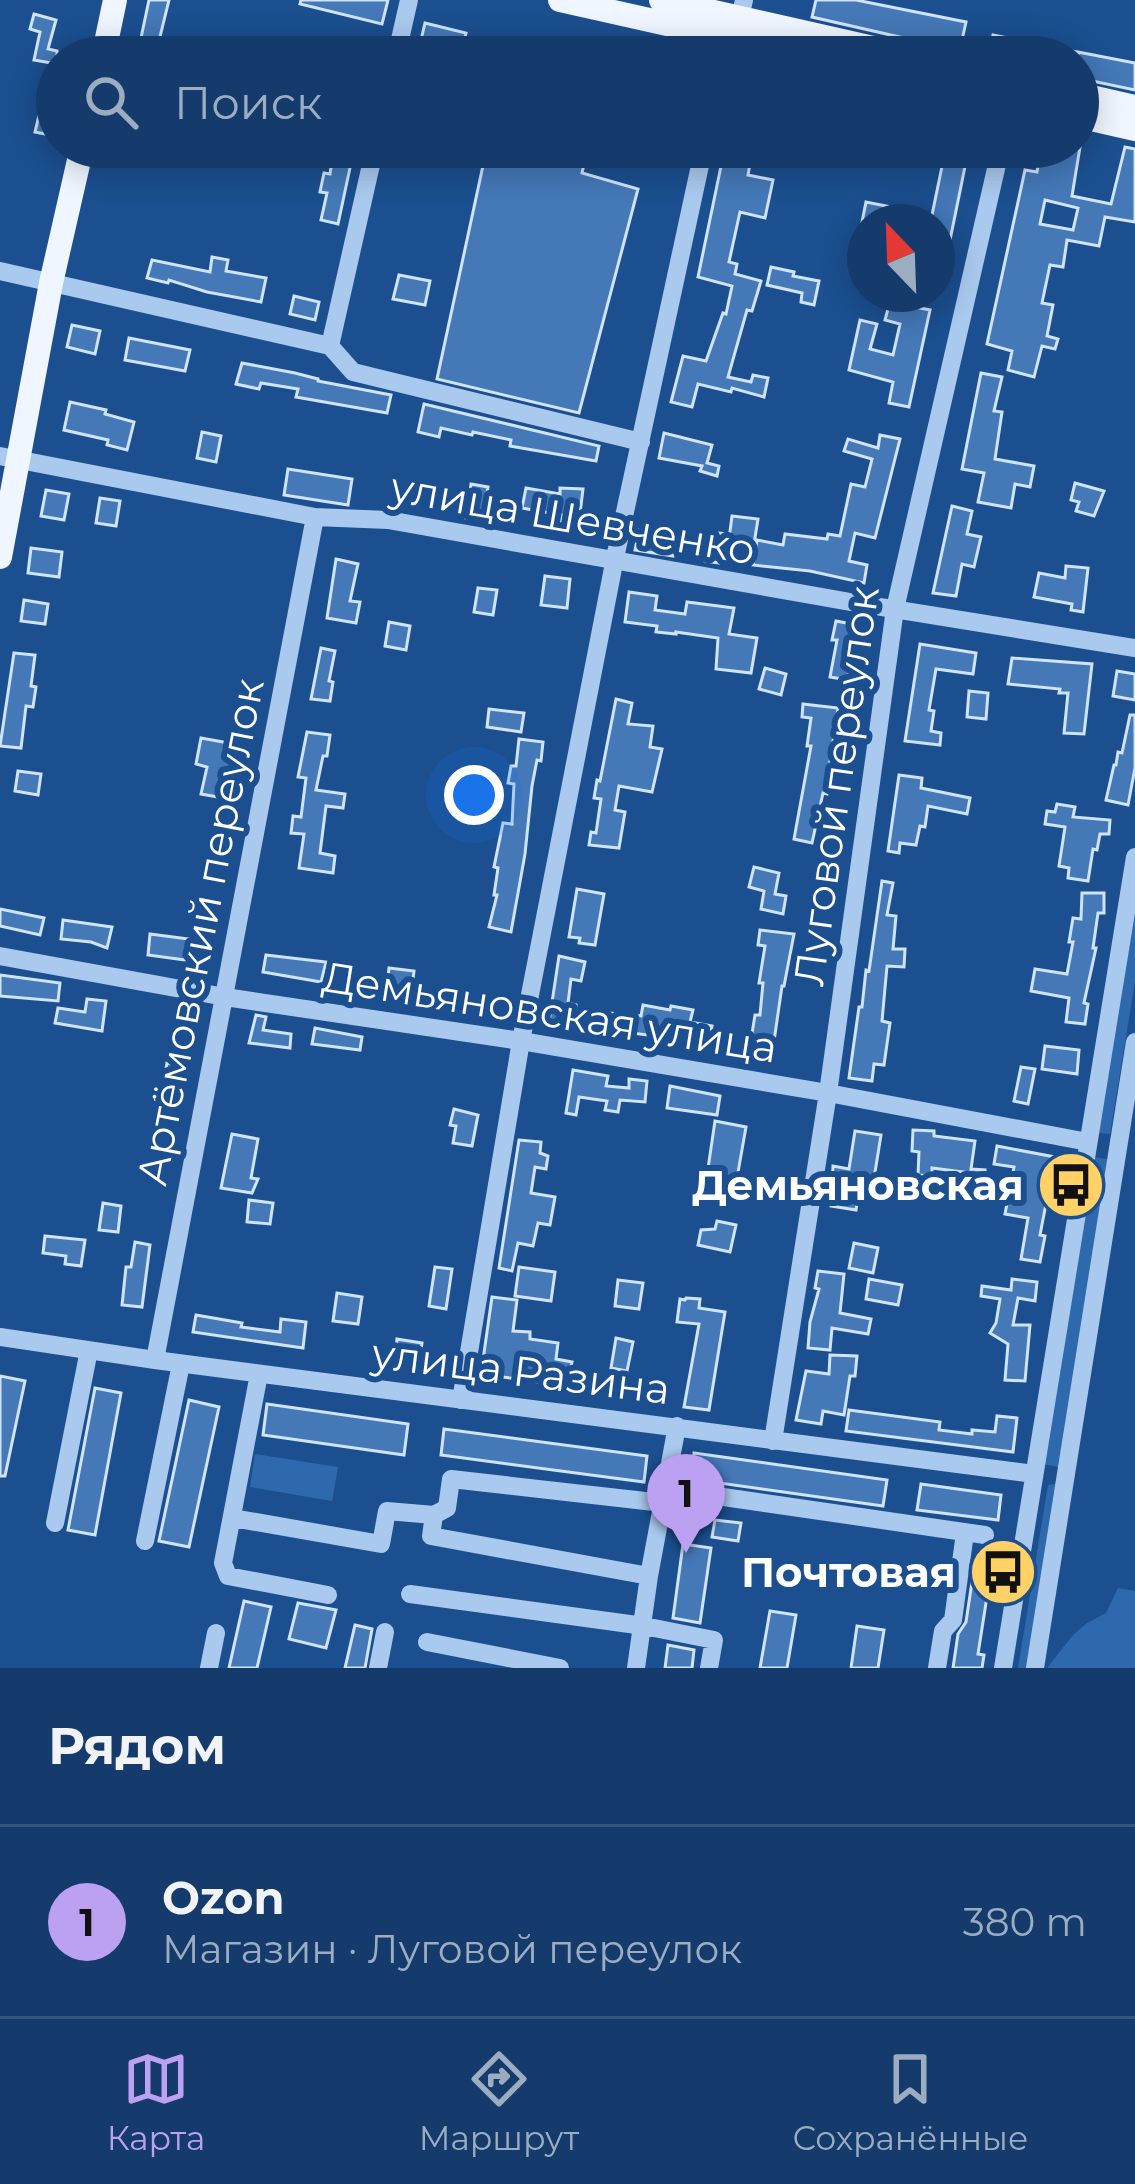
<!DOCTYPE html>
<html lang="ru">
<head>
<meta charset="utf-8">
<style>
  body { margin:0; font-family:Montserrat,sans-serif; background:#1d4271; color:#f1f3f6 }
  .compass { position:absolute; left:847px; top:204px; width:108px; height:108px; border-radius:50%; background:#143b6b; box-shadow:0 6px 30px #0003; rotate:337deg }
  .you { position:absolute; left:474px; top:795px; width:42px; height:42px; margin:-30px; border:9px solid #fff; border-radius:50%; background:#1a73e8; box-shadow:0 0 0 18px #1a73e833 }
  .badge { display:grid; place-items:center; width:78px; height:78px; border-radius:50%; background:#bca0f2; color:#111; font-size:39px; font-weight:700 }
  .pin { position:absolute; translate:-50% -99px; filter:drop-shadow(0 3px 6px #0008) }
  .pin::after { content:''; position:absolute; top:63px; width:42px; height:36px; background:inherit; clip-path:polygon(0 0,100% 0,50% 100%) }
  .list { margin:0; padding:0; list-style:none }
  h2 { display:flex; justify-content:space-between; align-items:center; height:156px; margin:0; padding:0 48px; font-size:51px }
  h2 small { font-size:39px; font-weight:400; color:#9dadc1 }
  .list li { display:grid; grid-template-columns:78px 1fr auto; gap:36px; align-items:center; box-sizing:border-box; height:192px; padding:0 48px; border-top:3px solid #33557e }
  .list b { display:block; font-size:45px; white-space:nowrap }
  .list p { margin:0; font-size:39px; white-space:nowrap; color:#9dadc1 }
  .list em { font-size:39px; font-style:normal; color:#9dadc1 }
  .icon { flex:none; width:66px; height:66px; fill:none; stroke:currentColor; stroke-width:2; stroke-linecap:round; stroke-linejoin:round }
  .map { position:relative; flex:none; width:1135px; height:1668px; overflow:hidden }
  .search { position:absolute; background:#143b6b; box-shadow:0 6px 30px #0003; left:36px; right:36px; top:36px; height:132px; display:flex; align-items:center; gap:30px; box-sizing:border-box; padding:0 42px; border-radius:66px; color:#9dadc1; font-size:45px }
  .sheet { height:348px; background:#143b6b }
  nav { display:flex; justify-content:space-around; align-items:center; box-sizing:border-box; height:168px; border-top:3px solid #33557e; background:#143b6b; font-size:33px; color:#9dadc1 }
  nav a { display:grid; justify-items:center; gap:6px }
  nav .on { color:#bca0f2 }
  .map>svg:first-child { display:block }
  .green { fill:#2e69ad }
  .building { fill:#4478b7; stroke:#cfe3fa; stroke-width:3; fill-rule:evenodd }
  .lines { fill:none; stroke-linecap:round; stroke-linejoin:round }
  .minor { stroke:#a9c9ee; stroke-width:18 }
  .major { stroke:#f0f6ff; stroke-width:24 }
  .labels { text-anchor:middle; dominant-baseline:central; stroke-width:12; stroke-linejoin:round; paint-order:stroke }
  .street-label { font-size:42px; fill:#fff; stroke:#1b4f8f }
  .poi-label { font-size:42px; font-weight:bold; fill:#fff; stroke:#1b4f8f; text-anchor:end }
</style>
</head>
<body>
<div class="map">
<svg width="1135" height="1668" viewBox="0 0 1135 1668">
  <rect width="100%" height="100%" fill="#1b4f8f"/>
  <!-- green -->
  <path class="green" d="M1135 897V982L1110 1134 1098 1133Z
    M1095 1157 1112 1160 1059 1467 1042 1464Z
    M255 1454 338 1467 332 1501 250 1487Z
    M1055 1484 1027 1668H1018L1048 1485Z
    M1118 1588 1135 1591V1668H1047L1073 1635 1087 1623 1106 1613Z"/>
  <!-- building -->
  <path class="building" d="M149 0H169L155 57H137Z
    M301 0H388L382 24 300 4Z
    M816 0H856L966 22 959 54 926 47 917 41 812 17Z
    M34 14 56 20 48 49 57 51V64L34 60 40 32 30 29Z
    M425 23 466 33 460 57H417Z
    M993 35 1077 52V57H989Z
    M1078 52 1135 63V90L1078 78Z
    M46 86 57 89 55 136 35 132Z
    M334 147 354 149 338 224 321 220 327 193 320 192 324 173 330 174Z
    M487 147H588L582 173 638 189 579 413 437 379Z
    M621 147H681L677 164 620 152Z
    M725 147H753L748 175 773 180 765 218 740 212 729 262 737 264 735 274 761 281 752 311 747 310 728 377 751 382 753 375 768 378 764 397 732 388 731 392 698 384 692 407 671 402 683 356 706 361 723 313 726 314 732 286 698 277Z
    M946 147H969L949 245 937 243V222H862L866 202 932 215Z
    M1041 147H1080L1072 196 1111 204 1125 147 1135 149V222L1105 217 1099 246 1067 240 1063 267 1050 265 1042 303 1053 305 1047 336 1058 339 1055 349 1042 346 1034 377 1008 370 1012 351 987 344 1025 170 1037 172ZM1045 200 1078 208 1073 230 1040 224Z
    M212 257 228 260 226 271 266 278 261 302 207 292 169 280 168 283 147 278 152 260 210 272Z
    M771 267 794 272 793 276 819 281 814 305 801 302 802 293 767 285Z
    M399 275 430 281 425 305 393 299Z
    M904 294H919L915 307 930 310 909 407 889 403 893 382 849 370 860 320 877 324 870 349 893 355 900 324 885 320 889 305 900 308Z
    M294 296 319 302 315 320 290 314Z
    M72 325 100 331 95 354 67 347Z
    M129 338 190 350 185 371 125 360Z
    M242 363 295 373 318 379V381L391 395 387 413 296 397 298 389 261 383 259 389 236 384Z
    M981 373 1002 377 994 411 1002 412 995 459 1034 466 1030 487 1015 484 1011 508 978 502 984 473 962 469Z
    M70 402 106 410 105 414 134 422 127 450 107 445 108 440 64 430Z
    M424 404 599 446 596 461 510 446 511 440 473 432 472 435 441 428 439 437 418 432Z
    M202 432 221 436 216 462 197 458Z
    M664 433 712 445 707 463 719 466 717 476 700 471 702 466 659 458Z
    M880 435 900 439 875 538 855 533 849 561 867 565 864 583 810 571 753 565 757 540 783 545 785 534 827 539 828 534 840 536 851 484 865 487 872 459 844 451 848 439 878 448Z
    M288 469 352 479 348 505 284 495Z
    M1075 483 1104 491 1094 516 1076 511 1079 502 1071 500Z
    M471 484 488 487 486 500 505 503 503 517 483 514 482 521 466 518Z
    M526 488 560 494V488L583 489 578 530 559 528 561 515 522 508Z
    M46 490 69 494 64 520 41 516Z
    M100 498 120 501 116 526 96 523Z
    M952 506 972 511 967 534 981 537 974 567 962 564 956 596 933 593Z
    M732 516 758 519 754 544 729 540 726 564 705 561 708 532 729 534V539Z
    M639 530 676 537 673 556 635 550Z
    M31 548 62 552 59 577 28 573Z
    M336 559 358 564 350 601 360 602 356 623 327 618Z
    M1066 566 1088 568 1083 612 1071 610 1072 604 1034 597 1039 573 1065 578Z
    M545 576 570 579 567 608 541 605Z
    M478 588 497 590 493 615 474 612Z
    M629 592 657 596 655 610 685 614 687 602 734 608 729 634 757 638 751 673 716 669 718 638 676 632V634L656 632 657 626 625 622Z
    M24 600 48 604 45 624 21 621Z
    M836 621 857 625 848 680 830 677 837 640H832Z
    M389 622 410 626 406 650 385 646Z
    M920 644 976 653 973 674 936 669 929 710 934 711 931 731 941 733 940 745 905 741Z
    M321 648 335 651 329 681 333 682 330 701 311 699Z
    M14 653 35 655 31 686 36 687 33 707 26 706 21 748 0 746Z
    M1012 658 1092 664 1084 734 1064 733 1068 693H1059L1060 689 1008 684Z
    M765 668 786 674 781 695 759 689Z
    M1117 671 1135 674V700L1113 696Z
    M969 691 988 693 986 719 967 717Z
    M616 699 632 703 628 724 653 726 650 747 662 749 652 792 619 786 615 810 625 812 619 848 589 845 591 832 596 833 601 799 594 798 597 780 600 781Z
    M803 704 838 708 829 768 833 769 827 794 823 793 812 843 794 839 811 746H807L811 718 802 717Z
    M489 709 524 713 521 732 487 727Z
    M1130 715H1135V768L1128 805 1106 800 1114 765H1116L1118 752 1122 753Z
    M307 732 330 735 327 756H323L316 790 345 794 343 808 326 806 320 853 335 856 333 873 299 868 304 834 291 833 293 816 301 817 306 778 298 777Z
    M201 738 240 745 229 799 201 794 207 767 196 764Z
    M519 739 543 742 541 761 537 760 532 786 525 854 511 932 489 927 497 895H494L498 868 494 867 503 823 512 824 514 784 508 783 511 766H516Z
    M18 771 41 774 38 795 15 791Z
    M899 775 922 778 921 788 970 798 967 814 928 806 925 827 920 826 916 845 900 843 899 853 888 851Z
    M1057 804 1075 807 1073 817 1110 820 1109 834H1100L1097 850 1093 849 1088 881 1068 878 1069 868 1059 866 1065 827 1045 824 1047 811 1055 812Z
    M754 867 779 873 775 894 786 896 783 914 761 909 764 891 749 887Z
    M882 881 893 883 887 915 896 916 893 949H905L904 967 887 966 882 1021 890 1023 884 1065 874 1064 872 1081 849 1078 859 1007H862L866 970 869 971Z
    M577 889 604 894 595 945 579 943 580 938 569 937Z
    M1082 893H1104V913H1098L1093 948H1096L1084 1003 1088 1004 1085 1024 1066 1022 1069 998 1031 991 1035 969 1067 974 1073 942H1069L1073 918 1081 919Z
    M0 909 44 918 40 935 0 926Z
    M63 920 112 927 107 948 91 942 61 939Z
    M760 930 794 934 784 986H782L771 1062 748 1058 755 1015H760L763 983H759L765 946 758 945Z
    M150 934 204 941 200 962 148 955Z
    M266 955 326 962 321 982 263 972Z
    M559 956 585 962 581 981 571 979 568 1003 576 1005 574 1025 549 1022Z
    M389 968 414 971 411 996 386 993Z
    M0 975 60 983 58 1001 0 996Z
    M87 999 106 1001 102 1031 55 1023 58 1008 85 1012Z
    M643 1005 670 1010 671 1006 693 1010 690 1022 712 1026 708 1047 656 1036 624 1032 623 1034 606 1033 608 1013 641 1016Z
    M256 1015 266 1017 263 1030 291 1034 290 1048 249 1043Z
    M315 1028 362 1037 360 1050 312 1044Z
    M1045 1046 1079 1050 1077 1074 1042 1069Z
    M167 1063 182 1065 180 1079 177 1078 173 1117 154 1115 156 1095 161 1096Z
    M1021 1067 1035 1069 1028 1104 1014 1101Z
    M573 1070 608 1076 606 1086 629 1088V1079L647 1081 645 1102 620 1100 618 1112 605 1110 607 1101 579 1097 576 1115 566 1113Z
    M670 1086 720 1096 717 1115 667 1108Z
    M454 1109 478 1115 472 1146 453 1143 456 1126 450 1125Z
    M715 1121 746 1127 737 1178 746 1180 742 1202 718 1198 720 1184 706 1182Z
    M913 1130 934 1131V1136L975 1141 971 1169 985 1170 983 1198 970 1197 971 1170V1173L932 1168V1176L918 1175 919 1152 912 1151Z
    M855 1131 881 1135 872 1191H859L856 1210 831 1206 833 1166 849 1169Z
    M232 1134 258 1139 251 1178 258 1179 252 1193 221 1188Z
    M519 1140 541 1142 540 1153 548 1156 546 1169 535 1167 531 1193 555 1197 550 1225 538 1223 533 1246 518 1243 512 1271 499 1268Z
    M997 1146 1055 1157 1040 1235 1045 1236 1040 1262 1021 1259 1028 1218 1005 1214 1014 1167 994 1164Z
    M249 1200 273 1203 270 1224 247 1222Z
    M103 1203 121 1206 118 1232 99 1230Z
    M717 1221 736 1225 730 1252 698 1245 701 1230 715 1229Z
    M45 1236 85 1240 81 1266 65 1264 66 1256 43 1253Z
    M135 1242 150 1245 142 1307 122 1305 126 1267H131Z
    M854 1243 878 1248 873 1273 849 1268Z
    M435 1267 452 1269 446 1309 429 1306Z
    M519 1267 555 1272 551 1301 515 1296Z
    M818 1271 844 1274 840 1313 871 1319 868 1334 832 1328 830 1350 808 1348 810 1322 819 1289 815 1288Z
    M869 1279 902 1285 898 1305 866 1299Z
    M1012 1279 1037 1282 1035 1301 1018 1298 1013 1325H1030L1025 1381 1005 1380 1008 1344 990 1333 996 1323 1000 1299 981 1296 982 1286 1011 1290Z
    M618 1280 643 1283 639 1309 615 1306Z
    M337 1293 362 1297 358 1324 333 1321Z
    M492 1297 517 1300 513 1331 530 1332V1339L558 1343 556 1359 572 1362 567 1386 481 1374Z
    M686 1298 700 1299 699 1308 725 1312 709 1410 684 1407 699 1324 677 1322 680 1299 685 1300Z
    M196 1315 242 1323 241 1327 280 1332 281 1319 306 1322 303 1348 193 1332Z
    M616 1338 633 1342 627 1371 611 1368Z
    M397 1339 422 1343 419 1363 395 1360Z
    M830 1355 857 1356 855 1376H850L844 1415 823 1411 821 1424 796 1420 806 1371 829 1374Z
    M0 1376 25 1381 5 1476H0Z
    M95 1388 121 1393 95 1535 68 1530Z
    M189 1400 219 1407 189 1547 159 1541Z
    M267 1404 408 1424 404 1455 263 1435Z
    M849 1410 940 1422 939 1430 972 1434V1430L995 1432 997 1416 1017 1418 1013 1452 846 1431Z
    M444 1429 647 1456 644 1482 441 1455Z
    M694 1453 887 1480 883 1506 691 1479Z
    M921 1484 1001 1495 998 1520 917 1510Z
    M715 1520 741 1523 738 1541 712 1537Z
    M683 1544 711 1548 700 1623 673 1618Z
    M976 1555 993 1558 978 1654 984 1655 982 1668H953L958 1634 966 1622Z
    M244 1601 271 1607 257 1668H229Z
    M298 1603 336 1610 326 1648 289 1639Z
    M770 1611 796 1615 787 1668H760Z
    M355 1625 372 1629 365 1668H345Z
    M857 1626 884 1630 878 1668H851Z
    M668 1645 694 1650 692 1668H665Z"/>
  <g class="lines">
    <!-- minor -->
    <path class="minor" d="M740 18 744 0
      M396 57 409 0
      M0 271 330 346 353 372 641 442
      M330 346 375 147
      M0 456 315 517 388 520 856 603 1135 648
      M0 956 225 997 521 1041 828 1093 1088 1142
      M0 1337 155 1360 1034 1474
      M155 1360 315 517
      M259 1374 223 1563 228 1576 328 1595
      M461 1400 521 1041 615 558 704 147
      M773 1441 828 1093 895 609 1001 147
      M668 1489 985 1535
      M233 1518 381 1544 387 1511 434 1515
      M55 1523 89 1350
      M145 1541 181 1364
      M649 1576 431 1536 434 1515 447 1508 451 1479 663 1503
      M410 1594 644 1626 714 1640 709 1668
      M427 1642 560 1668
      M209 1668 216 1633
      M378 1668 385 1632
      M636 1668 649 1576 677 1426
      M937 1668 943 1631 953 1620 965 1533
      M1003 1668 1135 857
      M1035 1668 1135 1042"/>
    <!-- major -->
    <path class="major" d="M560 0 815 57
      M661 0 913 57
      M103 57 115 0
      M1078 94 1135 107
      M1078 116 1135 129
      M0 557 51 283 82 147"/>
  </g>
  <!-- icons -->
  <defs>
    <symbol id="bus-disc" viewBox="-11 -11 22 22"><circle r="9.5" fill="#ffd166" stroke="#1b4f8f"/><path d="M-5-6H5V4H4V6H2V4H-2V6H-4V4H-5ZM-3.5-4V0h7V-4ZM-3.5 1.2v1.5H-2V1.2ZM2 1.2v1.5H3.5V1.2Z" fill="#111"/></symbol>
  </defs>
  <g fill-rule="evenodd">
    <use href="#bus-disc" x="1033" y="1147" width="76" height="76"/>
    <use href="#bus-disc" x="965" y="1534" width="76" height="76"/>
  </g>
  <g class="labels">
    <!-- street labels -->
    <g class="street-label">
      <text transform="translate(573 518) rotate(10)">улица Шевченко</text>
      <text transform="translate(836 786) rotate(-82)">Луговой переулок</text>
      <text transform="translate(200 932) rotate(-79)">Артёмовский переулок</text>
      <text transform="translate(550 1012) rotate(9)">Демьяновская улица</text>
      <text transform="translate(521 1371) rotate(7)">улица Разина</text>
    </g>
    <!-- poi labels -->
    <g class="poi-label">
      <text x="1024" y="1185">Демьяновская</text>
      <text x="956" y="1572">Почтовая</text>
    </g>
  </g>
</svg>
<svg class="compass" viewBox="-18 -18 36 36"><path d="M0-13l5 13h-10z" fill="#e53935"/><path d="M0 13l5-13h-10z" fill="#9dadc1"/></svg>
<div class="you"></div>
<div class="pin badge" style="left:686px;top:1553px">1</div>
<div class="search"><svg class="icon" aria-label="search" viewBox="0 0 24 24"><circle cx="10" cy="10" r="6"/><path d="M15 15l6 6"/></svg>Поиск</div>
</div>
<section class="sheet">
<h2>Рядом<small></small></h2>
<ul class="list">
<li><span class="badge">1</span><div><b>Ozon</b><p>Магазин · Луговой переулок</p></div><em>380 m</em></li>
</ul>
</section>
<nav>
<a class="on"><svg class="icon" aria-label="map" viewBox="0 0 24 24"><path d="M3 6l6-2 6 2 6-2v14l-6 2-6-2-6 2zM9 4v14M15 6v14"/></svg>Карта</a>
<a><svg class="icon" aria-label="directions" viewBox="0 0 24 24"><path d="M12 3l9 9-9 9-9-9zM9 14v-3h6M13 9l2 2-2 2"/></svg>Маршрут</a>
<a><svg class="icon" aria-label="saved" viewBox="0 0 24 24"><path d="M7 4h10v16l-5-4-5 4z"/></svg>Сохранённые</a>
</nav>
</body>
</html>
